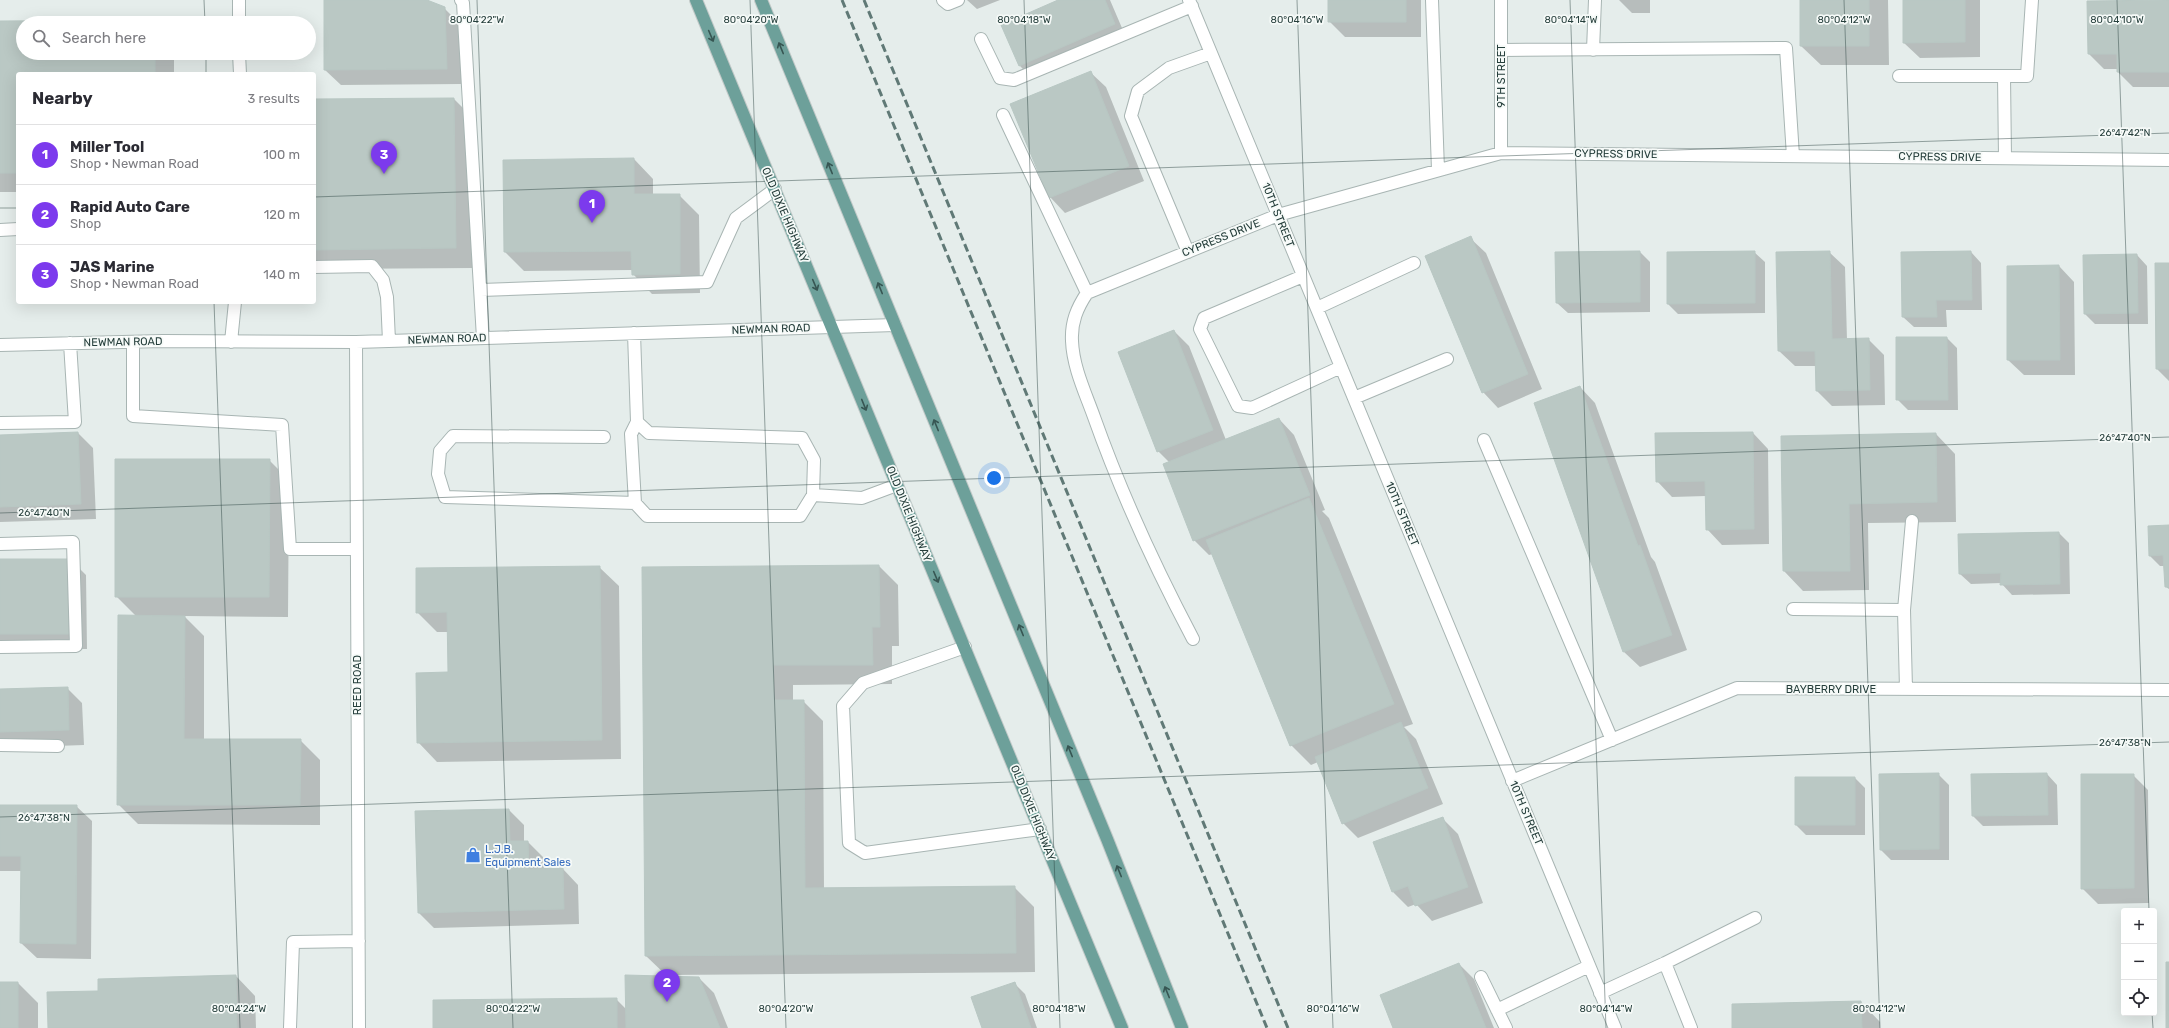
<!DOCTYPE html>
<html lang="en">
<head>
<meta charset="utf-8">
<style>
  body { margin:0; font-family:Rubik,sans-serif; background:#f7f7f7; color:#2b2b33 }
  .controls { position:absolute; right:12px; bottom:12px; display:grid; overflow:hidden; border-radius:4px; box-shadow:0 4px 16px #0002 }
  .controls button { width:36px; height:36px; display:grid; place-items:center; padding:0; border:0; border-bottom:1px solid #e1e1e2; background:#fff; color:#2b2b33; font:20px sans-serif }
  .you { position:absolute; left:994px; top:478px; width:14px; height:14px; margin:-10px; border:3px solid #fff; border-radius:50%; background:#1a73e8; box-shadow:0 0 0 6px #1a73e833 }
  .badge { display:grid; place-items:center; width:26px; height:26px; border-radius:50%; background:#7c3aed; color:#fff; font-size:13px; font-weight:700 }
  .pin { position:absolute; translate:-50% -33px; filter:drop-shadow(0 1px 2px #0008) }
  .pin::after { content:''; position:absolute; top:21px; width:14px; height:12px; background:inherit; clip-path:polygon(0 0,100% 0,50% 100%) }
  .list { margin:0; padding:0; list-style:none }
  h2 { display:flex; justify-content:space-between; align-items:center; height:52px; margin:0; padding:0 16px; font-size:17px }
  h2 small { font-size:13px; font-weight:400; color:#7c7c81 }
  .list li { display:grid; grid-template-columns:26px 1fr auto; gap:12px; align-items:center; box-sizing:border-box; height:60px; padding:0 16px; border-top:1px solid #e1e1e2 }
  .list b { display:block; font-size:15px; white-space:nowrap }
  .list p { margin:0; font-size:13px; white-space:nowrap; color:#7c7c81 }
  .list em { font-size:13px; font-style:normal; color:#7c7c81 }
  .icon { flex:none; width:22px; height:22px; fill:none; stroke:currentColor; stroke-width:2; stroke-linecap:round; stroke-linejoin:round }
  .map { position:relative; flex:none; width:2169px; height:1028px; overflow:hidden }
  .search { position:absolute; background:#fff; box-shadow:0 4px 16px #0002; left:16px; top:16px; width:300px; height:44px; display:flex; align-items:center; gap:10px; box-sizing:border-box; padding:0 14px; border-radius:22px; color:#7c7c81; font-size:15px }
  .panel { position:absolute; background:#fff; box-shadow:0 4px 16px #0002; left:16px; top:72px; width:300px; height:232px; border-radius:4px }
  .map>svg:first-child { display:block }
  .shadow { fill:#0003 }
  .building { fill:#bac8c4; stroke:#b8c7c3 }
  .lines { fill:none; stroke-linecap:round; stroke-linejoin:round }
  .minor-casing { stroke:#a8b5b3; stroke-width:14 }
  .major-casing { stroke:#c2c9c8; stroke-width:14 }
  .minor { stroke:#fff; stroke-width:12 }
  .major { stroke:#6da09a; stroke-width:12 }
  .rail { stroke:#607976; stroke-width:3; stroke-dasharray:8 4; stroke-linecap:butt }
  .oneway { stroke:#375653 }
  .ticks { fill:none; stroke:#253e3b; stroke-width:1; stroke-opacity:0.45 }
  .labels { text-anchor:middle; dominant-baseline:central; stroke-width:3.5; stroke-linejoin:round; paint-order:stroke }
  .street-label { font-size:11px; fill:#253e3b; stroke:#f6faf8 }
  .shop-label { font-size:11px; fill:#366cbe; stroke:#f6faf8; text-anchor:start }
  .ticks-label { font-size:10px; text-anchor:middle; fill:#253e3b; stroke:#f6faf8; stroke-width:3.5; stroke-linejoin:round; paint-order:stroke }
</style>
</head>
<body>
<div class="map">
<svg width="2169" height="1028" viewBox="0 0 2169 1028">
  <rect width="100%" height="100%" fill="#e5edeb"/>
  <!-- shadow -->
  <path class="shadow" d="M325 0H424L444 8 460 24 462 84 341 85 325 70Z
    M967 0H1000L977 9Z
    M1061 0H1110L1125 35 1030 76 1019 65Z
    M1329 0H1421V37H1345L1329 21Z
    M1619 0H1650V13H1632Z
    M1801 0H1888L1889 65H1821L1801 46Z
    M1904 0H1980V57L1920 58 1904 43Z
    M2169 1V87H2133L2118 72V69H2104L2089 54Z
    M155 21 156 23H23V53H174V74H18V192H0V22Z
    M1090 72 1106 87 1144 181 1065 213 1050 197Z
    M454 99 474 119 475 268 324 269 314 259V100Z
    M634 159 653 179V195H679L699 215 700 293 652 294 633 274V270L524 271 505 252Z
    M1470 238 1486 253 1542 389 1498 408 1483 392Z
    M1640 252 1650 262V312L1568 313 1557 303Z
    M1754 252 1765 262V313L1678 314 1668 304Z
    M1829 252 1845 267 1847 340 1868 339 1884 355 1885 405 1832 406 1817 391V366H1795L1779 351Z
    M1971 252 1981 263 1982 310H1946L1947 327H1914L1903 317Z
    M2137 255 2147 266 2148 324H2095L2085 314Z
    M2169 264V381L2157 369Z
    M2059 266 2074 282 2075 375H2024L2008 360Z
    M1174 331 1189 346 1226 440 1279 419 1294 435 1325 510 1322 511 1329 518 1413 724 1404 727 1416 739 1443 804 1358 838 1343 823 1318 762 1311 765 1291 745 1213 554 1209 555 1194 540 1169 462 1158 451Z
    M1947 338 1957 348 1958 410H1908L1897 399Z
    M1580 387 1595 403 1651 557 1655 562 1687 650 1640 667 1624 652 1535 403Z
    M78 433 93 448 96 519 0 522V436Z
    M1753 433 1768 449 1769 544 1722 545 1707 529 1706 496 1672 497 1657 481Z
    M1936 434 1955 454 1956 522 1868 523 1869 590 1803 591 1784 571 1782 437Z
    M269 460 289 480 288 617 184 616 204 636V740H300L320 760V825L138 824 118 804 136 616 116 596Z
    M2169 526V589L2166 587 2165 566H2160L2150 556 2149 527Z
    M2059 533 2069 543 2070 594 2012 595 2001 583 1971 584 1960 574Z
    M0 560H71L86 575 87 649H0Z
    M879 566 898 585 899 646H892V684L793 685V701H803L823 721 824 889 1014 887 1034 907 1035 972 669 975V977L699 978 714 993 728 1028H434L616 999 626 1009 668 977 646 956 643 568Z
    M599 567 619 586 621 759 437 762 418 742 449 673V632H437L417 612Z
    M67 688 82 703 84 745 0 748V690Z
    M1938 774 1949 785V860H1891L1881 850 1880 775Z
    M2047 774 2057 785 2058 825 1983 826 1973 816Z
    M2133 775 2148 790 2149 903 2098 904 2082 888Z
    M1796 778H1855L1865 788V835H1806L1796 825Z
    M0 806H76L92 821 91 959 37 958 21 943 22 871H0Z
    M509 810 524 825V842H528L543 857 544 870 563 869 578 885 579 924 434 928 419 913Z
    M1443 819 1458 834 1483 903 1432 921 1416 904 1408 907 1393 892Z
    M1459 964 1474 979 1494 1028H1394Z
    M236 976 255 996 256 1028H49L99 991Z
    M0 983H18L38 1003V1028H0Z
    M1014 983 1025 994 1037 1028H983Z
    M1861 1002 1880 1022V1028H1733Z"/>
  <!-- building -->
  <path class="building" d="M324 0H427L445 7 447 69 324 70Z
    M1058 0H1105L1115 24 1019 66 1001 25Z
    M1328 0H1406V22H1328Z
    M1800 0H1869V46H1800Z
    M1903 0H1965V42L1903 43Z
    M2169 0V72H2117V54H2088L2087 1Z
    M155 20V23H23V53H155V74H18V173H0V21Z
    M1091 71 1129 166 1049 198 1010 104Z
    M454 98 456 248 314 250V99Z
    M634 158V194H680V274L632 275 631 251 504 252 503 160Z
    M1471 236 1528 374 1482 393 1425 256Z
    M1640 251V302L1556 303 1555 252Z
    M1755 251V303L1667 304V252Z
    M1830 251 1832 339 1869 338 1870 390 1816 391 1815 351H1778L1776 252Z
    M1971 251 1972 300H1936L1937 317H1902L1901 252Z
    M2137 254 2138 313 2084 314 2083 255Z
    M2155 263H2169V369H2156Z
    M2059 265 2060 360H2007V266Z
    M1174 330 1213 430 1157 452 1118 352Z
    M1896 337H1947L1948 400H1896Z
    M1580 386 1638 546 1640 545 1672 635 1623 652 1534 403Z
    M1279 418 1310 495 1193 541 1163 464Z
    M78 432 81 504 0 507V435Z
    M1753 432 1754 529 1706 530 1705 481 1656 482 1655 433Z
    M1936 433 1937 502 1849 504 1850 571H1783L1781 436Z
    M115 459H270L269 597H115Z
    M1309 498 1394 704 1290 746 1206 540Z
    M2169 525V587H2165L2163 555 2149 556 2148 526Z
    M2059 532 2060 584 2000 585 2001 573 1959 574 1958 534Z
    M0 559H71L72 634H0Z
    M879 565 880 627H872L873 665H773L774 700H804L805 888 1015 886 1016 953 645 956 642 567Z
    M600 566 602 740 417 743 416 673 448 672 447 612 416 613V568Z
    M118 615 185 616 184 739H301L300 805H117Z
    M68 687 69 730 0 732V689Z
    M1401 722 1428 788 1342 824 1315 757Z
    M1939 773V849L1880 850 1879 774Z
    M2047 773 2048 815 1972 816 1971 774Z
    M2081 774H2134V888L2081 889Z
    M1795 777H1855V825H1795Z
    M0 805H77L76 944 20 943 21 856H0Z
    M509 809 510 841H528L529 869 563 868 564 909 418 913 415 811Z
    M1443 817 1468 887 1415 906 1408 886 1392 892 1373 842Z
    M2166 962H2169V1028H2166Z
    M1459 963 1486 1028H1393L1380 995Z
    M236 975 237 1028H48L47 992 98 991V979Z
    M625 975 699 977 720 1028H626Z
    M0 982H18V1028H0Z
    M1015 982 1031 1028H982L971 997Z
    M617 998V1028H433V1000Z
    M1861 1001 1862 1028H1732V1004Z"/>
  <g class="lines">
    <defs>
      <path id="minor" d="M239 0V23
        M461 0 463 3 483 338
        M943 0 948 4 958 0
        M1189 0 1615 1028
        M1432 0 1438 170
        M981 39 1000 78 1014 80 1192 6
        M1501 50 1786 48 1793 156
        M1593 50 1595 0
        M239 53 240 74
        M1899 76H2027L2032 0
        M2004 76 2005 158
        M1003 115 1087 293
        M1501 153V0
        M0 230 18 229
        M1188 252 1131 116 1138 91 1169 68 1211 53
        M314 267 372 266 383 280 387 297 389 341
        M1303 276 1204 318 1200 329 1238 406 1252 408 1341 367
        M481 290 707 282 736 218 775 189
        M1087 293 1278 215 1501 153 2169 160
        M1087 293C1077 308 1071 322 1072 341 1073 367 1085 392 1094 417 1121 493 1155 567 1193 639
        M1317 308 1414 263
        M634 333 637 422 649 433 802 438 814 460 813 495 800 516H647L635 503 631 434 637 422
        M133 342V416L282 425 290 549H356
        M231 342 235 302
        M356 342 359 1028
        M0 345 163 341 356 342 895 325
        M1354 398 1447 359
        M0 423 75 422 70 343
        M604 437 453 436 440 451 438 474 445 497 635 503
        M1484 440 1612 740
        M813 495 862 498 897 485
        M0 544 73 542 76 646 0 647
        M1793 609 1904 610 1912 521
        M1904 610 1906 689
        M965 647 863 683 843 706 849 843 865 853 1040 829
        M0 745 58 746
        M1512 781 1737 688 2169 690
        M1481 977 1506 1028
        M1600 993 1665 963
        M1497 1010 1589 966
        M290 1028 293 942 359 941
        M1691 1028 1665 963 1755 918"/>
      <path id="major" d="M696 0 1122 1028
        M761 0 1107 839 1182 1028"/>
    </defs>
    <!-- minor casing -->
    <use href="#minor" class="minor-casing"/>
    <!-- major casing -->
    <use href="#major" class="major-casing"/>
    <!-- minor -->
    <use href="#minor" class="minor"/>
    <!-- major -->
    <use href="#major" class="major"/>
    <!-- rail -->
    <path class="rail" d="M842 0 1267 1028
      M864 0 1288 1028"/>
  </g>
  <!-- one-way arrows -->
  <defs><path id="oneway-shaft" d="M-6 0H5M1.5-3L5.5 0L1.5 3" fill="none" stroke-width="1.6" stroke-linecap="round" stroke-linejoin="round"/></defs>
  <g class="oneway">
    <use href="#oneway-shaft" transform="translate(711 36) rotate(67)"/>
    <use href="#oneway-shaft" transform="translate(781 48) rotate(-112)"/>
    <use href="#oneway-shaft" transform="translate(830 168) rotate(-112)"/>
    <use href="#oneway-shaft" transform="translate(815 285) rotate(67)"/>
    <use href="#oneway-shaft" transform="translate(880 288) rotate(-112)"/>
    <use href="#oneway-shaft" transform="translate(864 405) rotate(68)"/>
    <use href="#oneway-shaft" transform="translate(936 425) rotate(-112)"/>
    <use href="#oneway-shaft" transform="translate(936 577) rotate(67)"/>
    <use href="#oneway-shaft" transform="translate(1021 630) rotate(-112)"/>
    <use href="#oneway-shaft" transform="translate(1070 751) rotate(-112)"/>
    <use href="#oneway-shaft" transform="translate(1119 871) rotate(-112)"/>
    <use href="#oneway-shaft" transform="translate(1167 992) rotate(-112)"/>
  </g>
  <!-- ticks -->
  <path class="ticks" d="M204 0 205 23M477 0 513 1028M750 0 786 1028M1024 0 1060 1028M1297 0 1333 1028M1570 0 1606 1028M1844 0 1880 1028M2117 0 2149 911M206 53V74M314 197 2169 133M0 208H18M214 302 240 1028M0 513 2169 437M0 817 2169 742M2152 1013 2153 1028"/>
  <!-- icons -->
  <defs>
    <symbol id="shop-bare" viewBox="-9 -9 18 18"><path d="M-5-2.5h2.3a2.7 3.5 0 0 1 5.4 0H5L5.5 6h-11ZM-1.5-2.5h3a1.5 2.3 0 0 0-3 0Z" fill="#3f7fe0" stroke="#f6faf8" stroke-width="2.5" paint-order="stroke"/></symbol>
  </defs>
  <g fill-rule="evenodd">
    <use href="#shop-bare" x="462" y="844" width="22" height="22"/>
  </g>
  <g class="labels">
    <!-- street labels -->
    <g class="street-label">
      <text transform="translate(1501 76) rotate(-90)">9TH STREET</text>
      <text transform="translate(1616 154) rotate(1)">CYPRESS DRIVE</text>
      <text transform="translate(1940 157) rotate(1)">CYPRESS DRIVE</text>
      <text transform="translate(785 215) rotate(67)">OLD DIXIE HIGHWAY</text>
      <text transform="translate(1278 215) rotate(68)">10TH STREET</text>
      <text transform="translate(1221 238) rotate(-22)">CYPRESS DRIVE</text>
      <text transform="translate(771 329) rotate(-2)">NEWMAN ROAD</text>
      <text transform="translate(447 339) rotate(-2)">NEWMAN ROAD</text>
      <text transform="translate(123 342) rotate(-1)">NEWMAN ROAD</text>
      <text transform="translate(909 514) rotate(68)">OLD DIXIE HIGHWAY</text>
      <text transform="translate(1402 514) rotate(67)">10TH STREET</text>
      <text transform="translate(357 685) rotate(-90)">REED ROAD</text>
      <text x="1831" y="689">BAYBERRY DRIVE</text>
      <text transform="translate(1033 813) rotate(68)">OLD DIXIE HIGHWAY</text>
      <text transform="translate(1526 813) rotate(67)">10TH STREET</text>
    </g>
    <!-- shop labels -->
    <g class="shop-label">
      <text x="485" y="849">L.J.B.<tspan x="485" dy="13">Equipment Sales</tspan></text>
    </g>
  </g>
  <g class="ticks-label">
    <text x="477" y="23">80°04'22"W</text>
    <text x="751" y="23">80°04'20"W</text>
    <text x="1024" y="23">80°04'18"W</text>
    <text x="1297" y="23">80°04'16"W</text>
    <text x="1571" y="23">80°04'14"W</text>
    <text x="1844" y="23">80°04'12"W</text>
    <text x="2117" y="23">80°04'10"W</text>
    <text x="2125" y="136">26°47'42"N</text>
    <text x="2125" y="441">26°47'40"N</text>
    <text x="44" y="516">26°47'40"N</text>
    <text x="2125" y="746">26°47'38"N</text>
    <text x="44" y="821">26°47'38"N</text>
    <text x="239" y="1012">80°04'24"W</text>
    <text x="513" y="1012">80°04'22"W</text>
    <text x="786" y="1012">80°04'20"W</text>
    <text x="1059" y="1012">80°04'18"W</text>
    <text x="1333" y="1012">80°04'16"W</text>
    <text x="1606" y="1012">80°04'14"W</text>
    <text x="1879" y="1012">80°04'12"W</text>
  </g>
</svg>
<div class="controls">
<button>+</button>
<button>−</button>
<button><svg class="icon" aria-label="locate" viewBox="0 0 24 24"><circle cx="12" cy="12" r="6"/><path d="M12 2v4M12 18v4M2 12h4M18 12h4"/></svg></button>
</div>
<div class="you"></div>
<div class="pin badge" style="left:592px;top:223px">1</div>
<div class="pin badge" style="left:667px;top:1002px">2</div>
<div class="pin badge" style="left:384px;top:174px">3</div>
<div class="search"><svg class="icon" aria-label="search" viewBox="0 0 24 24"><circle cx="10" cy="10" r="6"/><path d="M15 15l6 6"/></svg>Search here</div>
<section class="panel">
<h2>Nearby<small>3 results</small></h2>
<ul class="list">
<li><span class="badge">1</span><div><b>Miller Tool</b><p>Shop · Newman Road</p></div><em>100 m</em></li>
<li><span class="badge">2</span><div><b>Rapid Auto Care</b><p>Shop</p></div><em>120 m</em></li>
<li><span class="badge">3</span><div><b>JAS Marine</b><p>Shop · Newman Road</p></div><em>140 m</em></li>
</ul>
</section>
</div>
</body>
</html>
